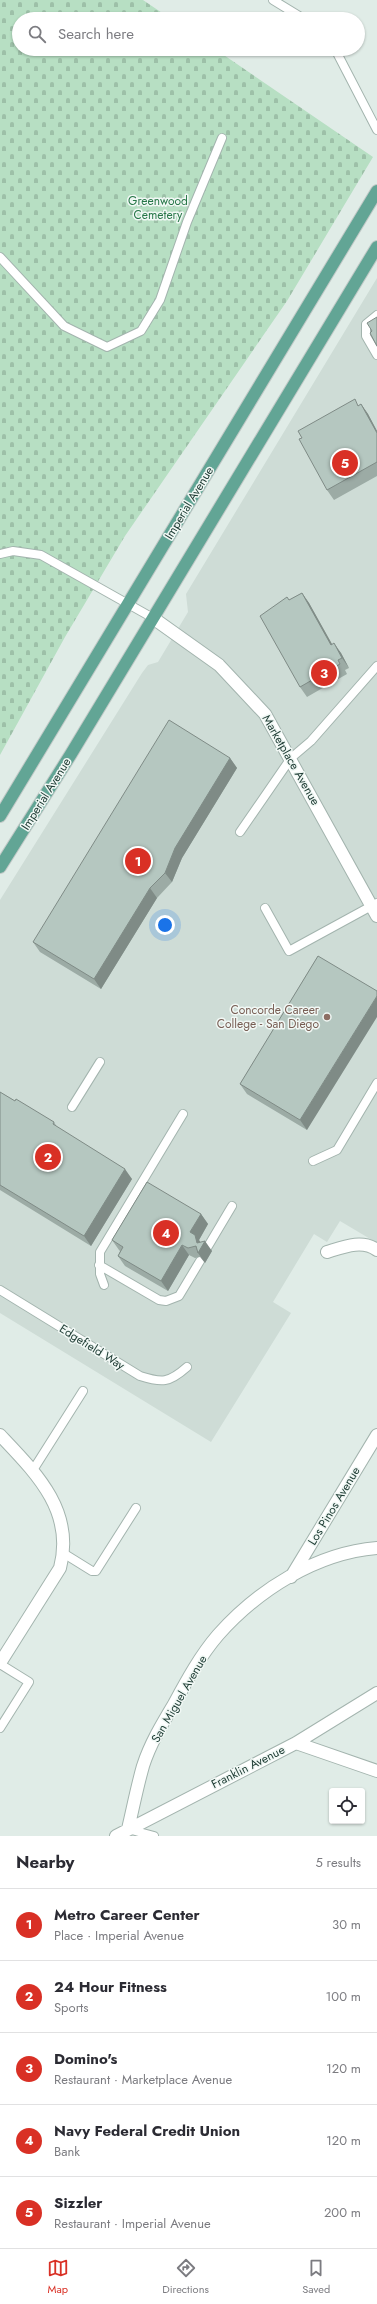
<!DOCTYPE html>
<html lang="en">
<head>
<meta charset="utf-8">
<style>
  body { margin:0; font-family:Jost,sans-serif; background:#f2f2f3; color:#2b2b33 }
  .controls { position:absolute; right:12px; bottom:12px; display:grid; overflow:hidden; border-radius:4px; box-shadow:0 1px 3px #0004 }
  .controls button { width:36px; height:36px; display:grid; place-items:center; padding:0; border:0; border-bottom:1px solid #e1e1e2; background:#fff; color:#2b2b33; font:20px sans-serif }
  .you { position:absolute; left:165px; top:925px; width:14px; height:14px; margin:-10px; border:3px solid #fff; border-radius:50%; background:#1a73e8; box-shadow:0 0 0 6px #1a73e833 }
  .badge { display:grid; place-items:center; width:26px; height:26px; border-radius:50%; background:#d93025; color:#fff; font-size:13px; font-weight:700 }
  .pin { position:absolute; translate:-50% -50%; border:2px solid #fff; box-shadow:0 1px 4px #0006 }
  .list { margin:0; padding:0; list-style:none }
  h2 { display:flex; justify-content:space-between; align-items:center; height:52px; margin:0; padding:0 16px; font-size:17px }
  h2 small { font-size:13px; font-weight:400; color:#7c7c81 }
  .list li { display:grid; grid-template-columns:26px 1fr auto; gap:12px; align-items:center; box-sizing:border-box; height:72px; padding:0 16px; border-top:1px solid #e1e1e2 }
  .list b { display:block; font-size:15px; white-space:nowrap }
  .list p { margin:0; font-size:13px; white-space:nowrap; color:#7c7c81 }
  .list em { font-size:13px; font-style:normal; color:#7c7c81 }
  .icon { flex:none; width:22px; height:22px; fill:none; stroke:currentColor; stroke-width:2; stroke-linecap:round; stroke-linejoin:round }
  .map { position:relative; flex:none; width:377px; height:1836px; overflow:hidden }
  .search { position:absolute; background:#fff; box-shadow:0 1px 3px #0004; left:12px; right:12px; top:12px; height:44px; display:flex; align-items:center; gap:10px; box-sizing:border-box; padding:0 14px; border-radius:22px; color:#7c7c81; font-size:15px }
  .sheet { height:412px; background:#fff }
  nav { display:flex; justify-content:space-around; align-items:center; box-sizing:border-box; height:56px; border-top:1px solid #e1e1e2; background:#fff; font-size:11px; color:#7c7c81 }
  nav a { display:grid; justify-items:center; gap:2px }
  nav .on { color:#d93025 }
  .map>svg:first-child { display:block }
  .built { fill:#cedcd6 }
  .cemetery { fill:url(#cemetery-stones) }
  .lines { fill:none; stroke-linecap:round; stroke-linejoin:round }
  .service-casing { stroke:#a3b4ae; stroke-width:10 }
  .minor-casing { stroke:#a3b4ae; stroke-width:14 }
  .primary-casing { stroke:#c1c9c7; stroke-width:14 }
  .service { stroke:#fff; stroke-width:8 }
  .minor { stroke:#fff; stroke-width:12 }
  .primary { stroke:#62a595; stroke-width:12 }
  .wall { fill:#9caba5 }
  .shaded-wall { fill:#7f8b86 }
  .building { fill:#b5c7c0; stroke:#7f8b86 }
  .education-dot { fill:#8d6e63; stroke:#f1f8f5; stroke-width:1.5 }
  .labels { text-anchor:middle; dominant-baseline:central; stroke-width:3; stroke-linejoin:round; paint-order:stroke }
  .park-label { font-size:12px; fill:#277748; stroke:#f1f8f5 }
  .street-label { font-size:12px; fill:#203e36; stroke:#f1f8f5 }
  .education-label { font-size:12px; fill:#785e54; stroke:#f1f8f5; text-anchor:end }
</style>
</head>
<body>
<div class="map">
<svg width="377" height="1836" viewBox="0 0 377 1836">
  <defs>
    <pattern id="cemetery-stones" width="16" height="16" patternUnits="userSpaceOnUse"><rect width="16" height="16" fill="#b7dfc3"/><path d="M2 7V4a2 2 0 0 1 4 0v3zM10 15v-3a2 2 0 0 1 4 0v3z" fill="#9dc0a8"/></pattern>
  </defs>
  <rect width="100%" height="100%" fill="#e0ece7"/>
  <!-- built -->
  <path class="built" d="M377 278V1243L340 1221 327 1242 314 1234 273 1302 291 1313 211 1442 0 1313V900L142 673 148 665 158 662 188 612 186 594Z"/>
  <!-- cemetery -->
  <path class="cemetery" d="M0 0H143L171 19H19V49H215L373 157 287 301 125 536 65 637 0 755Z"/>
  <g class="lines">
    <defs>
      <path id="service" d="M273 0 304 19
        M335 49 377 130
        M0 257 64 326 107 347 141 331 160 300 187 222 222 138
        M377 315 366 324V336L377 355
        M0 554 13 551 41 555 153 618
        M240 832 291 758 311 741 377 666
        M265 908 289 951 377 903
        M72 1107 100 1062
        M313 1161 337 1150 377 1083
        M207 1248 232 1206
        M99 1265 159 1300 166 1301 179 1296 200 1261
        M104 1285 100 1274V1252L183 1114
        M0 1290 140 1376C162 1383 169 1383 187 1367
        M33 1470 83 1391
        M63 1553 92 1571H96L136 1508
        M0 1664 29 1682 0 1728
        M128 1829 154 1836"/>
      <path id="minor" d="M153 618 219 665 265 714 377 916
        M327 1252C343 1247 362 1239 377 1250
        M0 1435C36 1473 75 1511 60 1568L0 1663
        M291 1577 377 1435
        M296 1743 377 1771
        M128 1829C133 1808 137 1787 143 1766 150 1744 162 1724 174 1704 187 1680 200 1656 218 1635 258 1590 316 1553 377 1548
        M116 1836 296 1743 377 1693"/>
      <path id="primary" d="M0 816 377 191
        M0 867 71 754 377 247"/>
    </defs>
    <!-- service casing -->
    <use href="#service" class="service-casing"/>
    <!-- minor casing -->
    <use href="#minor" class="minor-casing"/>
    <!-- primary casing -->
    <use href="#primary" class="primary-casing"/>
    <!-- service -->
    <use href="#service" class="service"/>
    <!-- minor -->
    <use href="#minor" class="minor"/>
    <!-- primary -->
    <use href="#primary" class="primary"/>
  </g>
  <!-- wall -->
  <path class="wall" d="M361 404 368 414 377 431V476L334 500 327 490 359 405Z
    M302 593 309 603 332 644 341 653 349 668 345 670 347 674 307 697 300 687 289 600Z
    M230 758 237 768 182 858 172 882 157 898 101 989 40 952 33 942Z
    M318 956 307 1130 247 1094 240 1084Z
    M0 1092 15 1101 54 1122 57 1127 132 1179 91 1246 0 1190Z
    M201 1214 208 1224 199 1240 200 1242 212 1251 205 1263 200 1257 195 1258 189 1255 168 1291 125 1266 118 1256 120 1251 119 1250 112 1240Z"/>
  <!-- shaded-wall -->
  <path class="shaded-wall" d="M361 404 368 414 377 431V433Z
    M302 593 309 603 338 655 331 645Z
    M334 643 341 653 349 668 342 658Z
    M230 758 237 768 182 858 172 882 165 873 175 848Z
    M150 888 157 898 101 989 94 979Z
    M377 996V1017L307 1130 300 1120Z
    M125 1169 132 1179 91 1246 84 1236Z
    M201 1214 208 1224 199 1240 202 1245 205 1241 212 1251 205 1263 198 1253 190 1232Z
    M182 1245 189 1255 168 1291 161 1281Z"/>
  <!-- building -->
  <path class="building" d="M377 317V346L370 333 372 331 367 323Z
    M355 399 358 406 361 404 377 433V462L327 490 299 439 302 438 298 431Z
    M302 593 331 645 334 643 342 658 338 660 340 664 300 687 260 616 287 597 289 600Z
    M169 720 230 758 175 848 165 873 150 888 94 979 33 942Z
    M318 956 377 991V996L300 1120 240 1084Z
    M0 1092 15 1101 16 1099 54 1122 53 1124 125 1169 84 1236 0 1185Z
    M147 1182 201 1214 190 1232 195 1235 197 1243 205 1241 198 1253 196 1246 188 1248 182 1245 161 1281 118 1256 123 1247 112 1240Z"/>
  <!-- markers -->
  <circle class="education-dot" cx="327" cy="1017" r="4"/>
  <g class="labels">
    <!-- park labels -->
    <g class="park-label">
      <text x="158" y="201">Greenwood<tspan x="158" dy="14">Cemetery</tspan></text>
    </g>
    <!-- street labels -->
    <g class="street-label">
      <text transform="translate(189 503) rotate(-59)">Imperial Avenue</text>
      <text transform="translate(291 760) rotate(60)">Marketplace Avenue</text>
      <text transform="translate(46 794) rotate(-58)">Imperial Avenue</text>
      <text transform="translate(92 1347) rotate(32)">Edgefield Way</text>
      <text transform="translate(334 1506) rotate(-59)">Los Pinos Avenue</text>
      <text transform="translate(179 1699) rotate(-60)">San Miguel Avenue</text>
      <text transform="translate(248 1767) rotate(-27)">Franklin Avenue</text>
    </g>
    <!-- education labels -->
    <g class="education-label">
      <text x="319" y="1010">Concorde Career<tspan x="319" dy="14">College - San Diego</tspan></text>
    </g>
  </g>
</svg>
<div class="controls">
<button><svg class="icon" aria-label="locate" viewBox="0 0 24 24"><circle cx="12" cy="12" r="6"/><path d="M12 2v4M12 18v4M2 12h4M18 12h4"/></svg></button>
</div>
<div class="you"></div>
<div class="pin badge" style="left:138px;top:861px">1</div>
<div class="pin badge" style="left:48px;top:1157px">2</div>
<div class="pin badge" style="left:324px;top:673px">3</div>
<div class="pin badge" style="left:166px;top:1233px">4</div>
<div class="pin badge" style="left:345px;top:463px">5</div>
<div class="search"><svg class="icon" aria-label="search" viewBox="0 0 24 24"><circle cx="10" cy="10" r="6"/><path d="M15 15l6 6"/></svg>Search here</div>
</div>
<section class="sheet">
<h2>Nearby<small>5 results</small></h2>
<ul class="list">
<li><span class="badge">1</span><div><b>Metro Career Center</b><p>Place · Imperial Avenue</p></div><em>30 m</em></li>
<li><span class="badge">2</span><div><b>24 Hour Fitness</b><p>Sports</p></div><em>100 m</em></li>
<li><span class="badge">3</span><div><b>Domino's</b><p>Restaurant · Marketplace Avenue</p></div><em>120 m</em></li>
<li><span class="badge">4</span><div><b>Navy Federal Credit Union</b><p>Bank</p></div><em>120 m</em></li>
<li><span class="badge">5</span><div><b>Sizzler</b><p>Restaurant · Imperial Avenue</p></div><em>200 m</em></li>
</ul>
</section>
<nav>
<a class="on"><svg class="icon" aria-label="map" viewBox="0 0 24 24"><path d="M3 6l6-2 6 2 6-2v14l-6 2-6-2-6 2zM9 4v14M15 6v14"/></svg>Map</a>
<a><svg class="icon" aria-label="directions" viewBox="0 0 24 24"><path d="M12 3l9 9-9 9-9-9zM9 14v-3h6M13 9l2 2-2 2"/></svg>Directions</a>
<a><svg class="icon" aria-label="saved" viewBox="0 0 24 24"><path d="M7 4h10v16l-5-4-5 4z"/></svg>Saved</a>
</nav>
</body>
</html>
